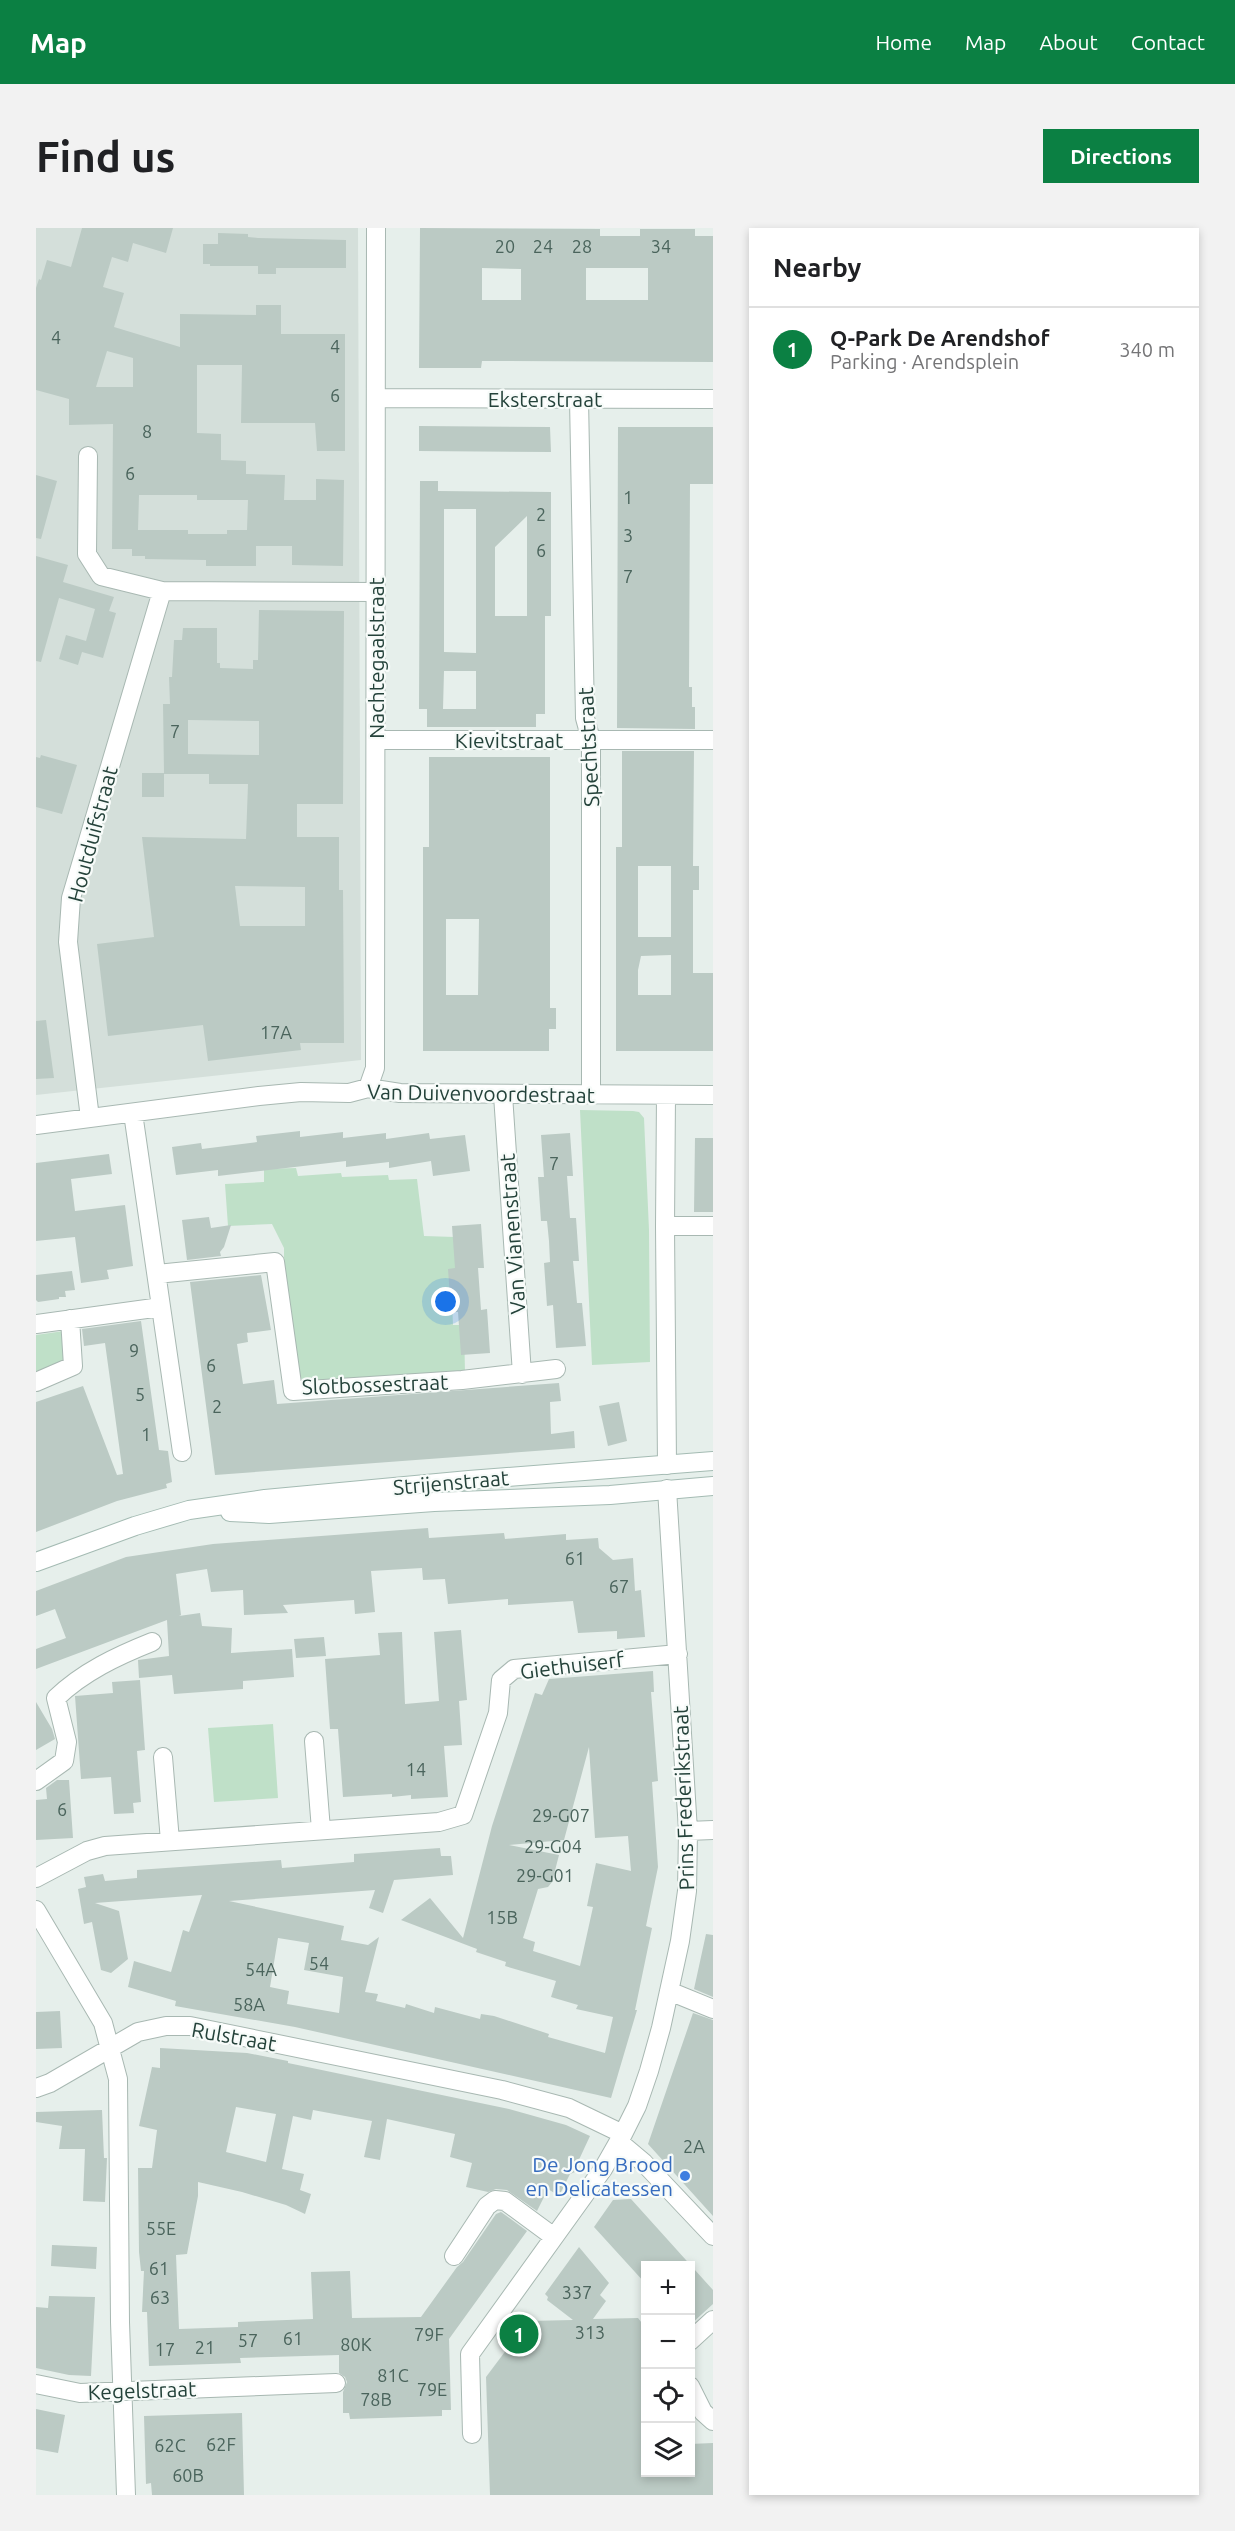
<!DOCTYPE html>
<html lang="en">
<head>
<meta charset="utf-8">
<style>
  body { margin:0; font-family:Ubuntu,sans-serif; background:#f2f2f2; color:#202124 }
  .controls { position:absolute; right:18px; bottom:18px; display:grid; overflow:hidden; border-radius:0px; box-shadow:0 3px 9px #0003 }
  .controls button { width:54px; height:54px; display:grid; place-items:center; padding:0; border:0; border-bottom:2px solid #e0e0e0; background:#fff; color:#202124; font:30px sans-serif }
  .you { position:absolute; left:410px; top:1074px; width:21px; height:21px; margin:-15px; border:4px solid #fff; border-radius:50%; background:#1a73e8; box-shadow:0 0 0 9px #1a73e833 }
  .badge { display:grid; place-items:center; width:39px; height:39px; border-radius:50%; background:#0b8043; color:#fff; font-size:20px; font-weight:700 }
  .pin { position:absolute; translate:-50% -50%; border:3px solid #fff; box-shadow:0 2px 6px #0006 }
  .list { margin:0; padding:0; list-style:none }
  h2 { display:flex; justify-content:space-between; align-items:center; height:78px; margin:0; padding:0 24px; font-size:26px }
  h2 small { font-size:20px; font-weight:400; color:#757577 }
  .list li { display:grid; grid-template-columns:39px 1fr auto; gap:18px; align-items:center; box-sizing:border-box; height:84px; padding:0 24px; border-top:2px solid #e0e0e0 }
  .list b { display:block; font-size:22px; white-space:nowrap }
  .list p { margin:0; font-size:20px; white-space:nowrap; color:#757577 }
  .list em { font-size:20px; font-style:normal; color:#757577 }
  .icon { flex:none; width:33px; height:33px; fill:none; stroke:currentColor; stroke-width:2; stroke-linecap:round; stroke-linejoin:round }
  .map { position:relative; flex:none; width:677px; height:2267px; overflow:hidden; border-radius:0px }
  header { display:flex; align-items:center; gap:36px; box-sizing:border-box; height:84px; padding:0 30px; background:#0b8043; color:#fff }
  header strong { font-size:28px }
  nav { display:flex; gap:33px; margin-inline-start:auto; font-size:21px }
  .intro { display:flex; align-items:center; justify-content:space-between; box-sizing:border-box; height:144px; padding:0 36px }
  h1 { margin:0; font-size:42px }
  .button { padding:15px 27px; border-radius:0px; background:#0b8043; color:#fff; font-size:21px; font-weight:700 }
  main { display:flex; gap:36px; padding:0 36px }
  aside { flex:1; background:#fff; border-radius:0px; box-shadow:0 3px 9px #0003 }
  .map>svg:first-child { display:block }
  .built { fill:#d4dfda }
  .green { fill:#bfe0c8 }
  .building { fill:#bbcac4; fill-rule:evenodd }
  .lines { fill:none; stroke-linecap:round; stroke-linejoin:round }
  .street-casing { stroke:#a8b8b2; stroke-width:20 }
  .secondary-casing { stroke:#a4bbb3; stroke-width:20 }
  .street { stroke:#fff; stroke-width:18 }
  .secondary { stroke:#fff; stroke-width:18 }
  .shop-dot { fill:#3f7fe0; stroke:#f7fbf9; stroke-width:2 }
  .labels { text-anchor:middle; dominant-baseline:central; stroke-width:4.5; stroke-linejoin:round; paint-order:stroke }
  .number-label { font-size:18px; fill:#4a645c }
  .street-label { font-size:21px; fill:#24423a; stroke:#f7fbf9 }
  .shop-label { font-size:21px; fill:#366cbe; stroke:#f7fbf9; text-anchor:end }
</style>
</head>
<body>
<header>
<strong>Map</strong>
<nav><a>Home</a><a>Map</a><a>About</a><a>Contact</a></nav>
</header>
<div class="intro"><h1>Find us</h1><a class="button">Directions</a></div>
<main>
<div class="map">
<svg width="677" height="2267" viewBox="0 0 677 2267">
  <rect width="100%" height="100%" fill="#e6efeb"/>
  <!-- built -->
  <path class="built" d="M0 0H322L325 832 0 867Z"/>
  <!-- green -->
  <path class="green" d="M544 882 597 883 603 884 608 890 613 1002 614 1134 556 1137Z
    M260 940 262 948 305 945 306 949 352 947 353 952 381 951 388 1008 419 1009 421 1049H415L417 1097H428L429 1145 275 1153 263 1150 248 1050V1020L236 996 192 998 189 956 228 954V941Z
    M28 1103 29 1135 0 1149V1107Z
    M237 1496 242 1570 178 1574 172 1500Z"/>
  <!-- building -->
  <path class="building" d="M46 0H137L130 25 97 15 92 34 76 29 67 59 88 65 78 99 144 119V86L220 87V77H245V106H309V223H281L279 195H205L206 137H161V205L185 206V232L210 233V246L249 247 248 272H280V251L308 252 307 338 256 337V318H220V338H170V332L109 331V328H96V321H76L77 196 33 197V171L0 162V60L3 51 5 52 11 32 35 39ZM71 123 97 130V159H60ZM103 267H161V272H212L211 302H191V306H152V302H102Z
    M384 0 564 1V8H604V1H659V8H677V134L446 133 445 140H383ZM446 40 485 41V72H446ZM550 40H612V72H550Z
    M182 5 212 6V9L222 10 310 12V40H240V46H222V38H174V36H167V16H182Z
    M383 198 514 199 515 224 383 223Z
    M582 199H677V256H654L653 459H656V479H659V501L581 500Z
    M0 247 21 253 5 311 0 310Z
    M384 253H402V263L515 264V388H509V486H500V499H391V481H383ZM408 281H440V425L408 424ZM491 288V388H459V319ZM408 443H440V481H407Z
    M0 328 32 337 27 354 78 369 73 383 80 385 67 430 46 424 42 437 23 431 30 407 50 413 59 381 23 370 5 434 0 433Z
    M223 382 308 383 307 576H261V609H303V662H307L308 815H264L265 822 172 833 167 797 72 808 61 716 118 709 106 609 210 611 212 556H173V546H128V569H106V545H128L127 476H134L133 449H136L138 412H146L147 400H181V435H184V440L217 441V432H222ZM152 492 223 493V527L152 526ZM199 658 269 659V698H204Z
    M586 523H658L657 638H663V662H657V745H677V823H580V619H586ZM602 638H635V709H602ZM635 727V767H602V742L605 728Z
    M5 527 41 537 26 586 0 579V529L4 530Z
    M393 529H514V780H520V801H513V823H387V619H393ZM410 691H443L442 767H410Z
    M10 792 18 850 0 851V793Z
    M264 903V909L307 904V910L350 905V911L393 905 394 911 429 907 434 943 397 948 395 933 353 940V934L310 939V933L182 948V942L140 947 136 919 165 915 166 921 221 914 220 908Z
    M534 905 537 948H531L534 990H540L543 1033H537L541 1075H546L550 1118 520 1120 517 1077 511 1078 508 1035 514 1034 513 1013 511 993H505L502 949H508L505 907Z
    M659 910H677V984H658Z
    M73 926 76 946 35 951 39 983 89 977 97 1038 71 1042 73 1051 45 1055 39 1009 0 1013V935Z
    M173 989 175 1000 195 997 188 1019 184 1024 185 1028 151 1032 146 992Z
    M445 996 448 1040H442L445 1082 451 1081 454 1125 425 1127 422 1084H415L412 1041 419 1040 416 998Z
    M36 1043 39 1062 29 1063 30 1069H23V1071L2 1074 0 1072V1047Z
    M225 1047 235 1102 211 1105 212 1114 201 1116 207 1156 238 1152 241 1176 523 1155 525 1173 514 1174 515 1206 538 1203 539 1220 179 1247 154 1054Z
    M105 1093 123 1222 132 1223 136 1254 130 1256 131 1260 81 1273 0 1304V1174L47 1158 81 1247 87 1246 69 1115 48 1118 46 1101Z
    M583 1174 591 1213 572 1218 563 1178Z
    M392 1300 393 1310 468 1305 469 1311 530 1306V1312L562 1310 563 1320 577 1332 597 1330 599 1363 605 1362 609 1409 581 1411V1403L542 1405 537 1373 472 1377V1371L412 1376 409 1351 387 1352 386 1340 335 1343 339 1384 319 1386 318 1372 247 1377 252 1385 208 1387 207 1362 175 1364 171 1341 140 1346 145 1387 143 1388 164 1385 166 1398 196 1400 195 1425 256 1421 258 1449 207 1453V1461L138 1466 136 1447 103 1450 102 1432 133 1428 131 1392 0 1441V1421L30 1410 19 1381 0 1388V1363L90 1329 177 1316Z
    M425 1402 431 1472 423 1473 426 1517 408 1518 412 1569 375 1571V1567L356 1569V1566L307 1569 302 1501H294L289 1431 344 1427 342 1405 366 1404 369 1476 403 1473 398 1404Z
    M288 1409 290 1428 260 1430 258 1411Z
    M617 1443 618 1464H615L622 1553 616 1554 622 1639 610 1698 616 1700 599 1782H601L575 1870 259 1799 139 1778 140 1773 92 1759 98 1733 135 1744 147 1702 153 1704 166 1667 59 1675 83 1683 92 1731 75 1745 65 1742 56 1694 48 1696 42 1661 50 1659 48 1649 67 1646 69 1653 101 1650V1642L245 1632 246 1640 318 1634V1626L404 1620 405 1628H415L417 1647 358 1652 347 1685 333 1680 339 1662 193 1673 308 1698 305 1712 332 1717 343 1709 329 1764 342 1766 340 1773 369 1780 370 1776 398 1785 399 1779 444 1791 445 1786 458 1788 513 1806 512 1809 569 1825 577 1789 540 1781 542 1777 515 1769 520 1753 469 1738 470 1734 440 1724 441 1721 365 1692 394 1670 427 1710 456 1598 499 1465 506 1467 513 1451ZM553 1519 559 1610 592 1608 595 1643 560 1635 551 1678 557 1679 544 1738 497 1723 499 1714 487 1710 502 1661 512 1659 516 1654 523 1627 473 1617 528 1612ZM242 1710 273 1715 268 1742 307 1749 303 1785 251 1776 253 1763 234 1759Z
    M104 1452 109 1522 101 1523 105 1574 97 1575 98 1585 78 1586 75 1549 45 1551 39 1468 77 1465 76 1454Z
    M0 1474 16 1501 19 1511 0 1522Z
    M21 1552H33L37 1610 0 1612V1572L11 1571 10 1560Z
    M670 1706 677 1707V1769L658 1761Z
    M24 1783 26 1820 0 1821V1784Z
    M657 1785 677 1792V1988L612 1916Z
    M124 1820 211 1825 252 1833V1835L473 1881 530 1897 554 1908 541 1936 544 1942 534 1946 523 1968 512 1961 501 1983 471 1962 460 1961 452 1964 430 1959 436 1935 414 1929 419 1906 351 1891 344 1932 328 1929 336 1893 277 1882 275 1892 257 1888 246 1941 268 1946 264 1962 275 1966 269 1986 250 1977 206 1964 162 1954V1968L151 2026 140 2027 143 2101 202 2099V2094L277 2091 275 2044 314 2043 316 2090 385 2089 421 2039 427 2034 460 1986 465 1984 491 2003 413 2111 415 2182H406V2188L314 2191 313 2185H307V2164L311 2154 309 2149 303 2145V2127L204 2130 205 2135 113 2138 111 2084H106L108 2043H105L103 2024 102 1940H116L121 1902 103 1898 116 1839 124 1840ZM200 1879 240 1886 230 1934 190 1924Z
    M66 1882 68 1930H71L69 1974 47 1973 49 1921H23L26 1898 0 1894V1884Z
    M595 1971 677 2062V2076L654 2097V2037H609V2055L558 1999 577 1972Z
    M16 2017 61 2019 60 2041 15 2038Z
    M543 2019 573 2055 564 2067 570 2073 557 2091 602 2090 609 2099V2244H654V2216L677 2215V2267H454L450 2149 492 2093 537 2092 511 2072 512 2069 509 2066Z
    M13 2068 59 2069 55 2148 33 2147 0 2140V2079L12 2080Z
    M0 2181 29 2187 22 2225 0 2221Z
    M206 2185 208 2267H116L115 2255 110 2256 108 2188Z"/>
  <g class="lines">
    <defs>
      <path id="street" d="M341 170 677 171
        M543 171 549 490 555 512V867
        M52 228 51 326 65 348 126 363 340 364
        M340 512H677
        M332 860 339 840 340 0
        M467 867 486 1146
        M630 867 629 998H677
        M97 885 146 1224
        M54 890 32 714 35 670 126 363
        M0 897 223 868 265 864 313 865 332 860 364 865 677 867
        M629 998 631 1237
        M121 1046 239 1034 257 1163 426 1152 520 1141
        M0 1096 125 1079
        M0 1154 37 1138 34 1091
        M278 1513 285 1602
        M127 1529 134 1613
        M0 1553 28 1533 31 1514 20 1470C47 1444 81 1428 116 1414
        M652 1603 677 1602
        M0 1650 51 1623 69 1618 403 1594 427 1587 462 1485 465 1452 478 1441 642 1426
        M0 1682 67 1795 82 1851 84 2094 90 2267
        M633 1763 677 1781
        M0 1860 14 1855 102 1804 130 1798H154L466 1862 533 1880 587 1906
        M583 1914 608 1935 677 2008
        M418 2028 451 1978 459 1972 469 1973 518 2009
        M654 2113 677 2092
        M0 2156 44 2165 300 2155
        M654 2158 667 2184 677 2193
        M436 2206 434 2126 567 1941 587 1906 601 1878 613 1843 625 1800 644 1713 651 1663 652 1603 631 1261"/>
      <path id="secondary" d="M194 1284 233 1286 398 1274 574 1267 677 1258
        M0 1334 99 1298 153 1282 229 1271 433 1252 677 1233"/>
    </defs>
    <!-- street casing -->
    <use href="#street" class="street-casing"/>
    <!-- secondary casing -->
    <use href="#secondary" class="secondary-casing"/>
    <!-- street -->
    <use href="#street" class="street"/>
    <!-- secondary -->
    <use href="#secondary" class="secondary"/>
  </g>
  <!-- markers -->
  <circle class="shop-dot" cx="649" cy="1948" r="6"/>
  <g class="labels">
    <!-- number labels -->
    <g class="number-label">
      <text x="469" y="18">20</text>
      <text x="507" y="18">24</text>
      <text x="546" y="18">28</text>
      <text x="625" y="18">34</text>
      <text x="20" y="109">4</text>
      <text x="299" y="118">4</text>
      <text x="299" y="167">6</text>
      <text x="111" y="203">8</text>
      <text x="94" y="245">6</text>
      <text x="592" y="269">1</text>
      <text x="505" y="286">2</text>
      <text x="592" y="307">3</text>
      <text x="505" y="322">6</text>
      <text x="592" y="348">7</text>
      <text x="139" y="503">7</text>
      <text x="240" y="804">17A</text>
      <text x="518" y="935">7</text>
      <text x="98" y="1122">9</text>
      <text x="175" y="1137">6</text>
      <text x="104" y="1166">5</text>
      <text x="181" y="1178">2</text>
      <text x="110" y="1206">1</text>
      <text x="539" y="1330">61</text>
      <text x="583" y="1358">67</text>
      <text x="380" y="1541">14</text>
      <text x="26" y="1581">6</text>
      <text x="525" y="1587">29-G07</text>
      <text x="517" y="1618">29-G04</text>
      <text x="509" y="1647">29-G01</text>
      <text x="466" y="1689">15B</text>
      <text x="283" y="1735">54</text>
      <text x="225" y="1741">54A</text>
      <text x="213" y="1776">58A</text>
      <text x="658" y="1918">2A</text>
      <text x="125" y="2000">55E</text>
      <text x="123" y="2040">61</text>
      <text x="541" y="2064">337</text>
      <text x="124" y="2069">63</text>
      <text x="554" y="2104">313</text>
      <text x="393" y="2106">79F</text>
      <text x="257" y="2110">61</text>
      <text x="212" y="2112">57</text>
      <text x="320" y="2116">80K</text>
      <text x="169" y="2119">21</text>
      <text x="129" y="2121">17</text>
      <text x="357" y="2147">81C</text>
      <text x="396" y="2161">79E</text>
      <text x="340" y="2171">78B</text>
      <text x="185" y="2216">62F</text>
      <text x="134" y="2217">62C</text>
      <text x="152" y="2247">60B</text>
    </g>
    <!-- street labels -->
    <g class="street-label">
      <text x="509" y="171">Eksterstraat</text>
      <text transform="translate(340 430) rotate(-90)">Nachtegaalstraat</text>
      <text x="473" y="512">Kievitstraat</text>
      <text transform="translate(552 519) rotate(-93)">Spechtstraat</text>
      <text transform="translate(56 606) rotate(-75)">Houtduifstraat</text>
      <text transform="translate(445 865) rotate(1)">Van Duivenvoordestraat</text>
      <text transform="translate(476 1006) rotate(-94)">Van Vianenstraat</text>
      <text transform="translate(339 1156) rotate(-2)">Slotbossestraat</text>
      <text transform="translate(415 1254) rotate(-5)">Strijenstraat</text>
      <text transform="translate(536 1437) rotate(-7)">Giethuiserf</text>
      <text transform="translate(647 1570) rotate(-92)">Prins Frederikstraat</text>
      <text transform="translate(198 1808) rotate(10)">Rulstraat</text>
      <text transform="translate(106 2162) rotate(-2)">Kegelstraat</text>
    </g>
    <!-- shop labels -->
    <g class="shop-label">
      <text x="637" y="1936">De Jong Brood<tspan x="637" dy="24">en Delicatessen</tspan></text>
    </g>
  </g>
</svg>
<div class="controls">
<button>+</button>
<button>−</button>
<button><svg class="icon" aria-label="locate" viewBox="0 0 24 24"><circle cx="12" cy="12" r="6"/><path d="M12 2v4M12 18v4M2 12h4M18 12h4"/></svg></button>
<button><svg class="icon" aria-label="layers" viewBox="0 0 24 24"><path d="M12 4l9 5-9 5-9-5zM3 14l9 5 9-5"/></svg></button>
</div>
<div class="you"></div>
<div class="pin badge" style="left:483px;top:2106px">1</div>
</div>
<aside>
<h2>Nearby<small></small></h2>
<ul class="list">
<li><span class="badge">1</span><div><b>Q-Park De Arendshof</b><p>Parking · Arendsplein</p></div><em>340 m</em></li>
</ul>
</aside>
</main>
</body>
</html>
